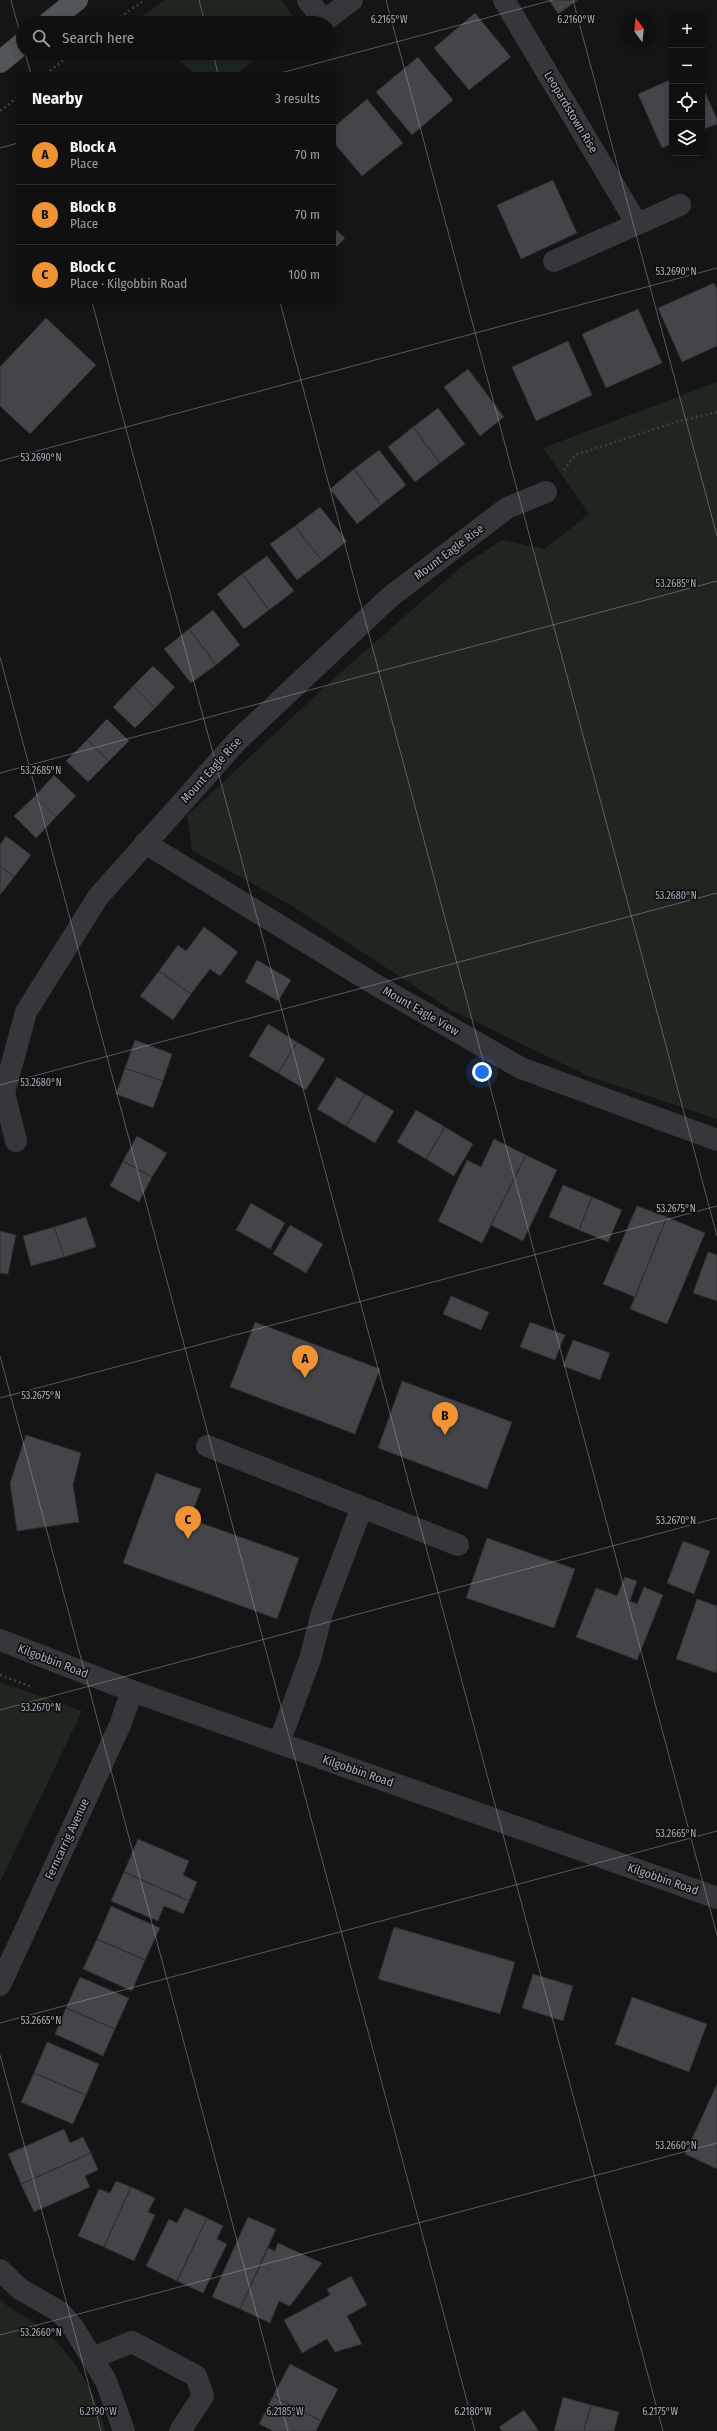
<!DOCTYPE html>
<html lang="en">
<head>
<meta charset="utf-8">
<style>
  body { margin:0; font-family:"Fira Sans Condensed",sans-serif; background:#191919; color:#f1f3f6 }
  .controls { position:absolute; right:12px; top:12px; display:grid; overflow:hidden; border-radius:6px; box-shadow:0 2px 10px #0003 }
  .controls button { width:36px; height:36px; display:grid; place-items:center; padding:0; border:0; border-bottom:1px solid #303030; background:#101010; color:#f1f3f6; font:20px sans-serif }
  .compass { position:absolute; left:621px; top:12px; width:36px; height:36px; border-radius:50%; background:#101010; box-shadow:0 2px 10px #0003; rotate:345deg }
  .you { position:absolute; left:482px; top:1072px; width:14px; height:14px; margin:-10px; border:3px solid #fff; border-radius:50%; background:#1a73e8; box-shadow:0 0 0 6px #1a73e833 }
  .badge { display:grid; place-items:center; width:26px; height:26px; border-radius:50%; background:#ef9334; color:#111; font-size:13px; font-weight:700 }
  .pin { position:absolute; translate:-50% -33px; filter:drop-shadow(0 1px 2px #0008) }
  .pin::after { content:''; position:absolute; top:21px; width:14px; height:12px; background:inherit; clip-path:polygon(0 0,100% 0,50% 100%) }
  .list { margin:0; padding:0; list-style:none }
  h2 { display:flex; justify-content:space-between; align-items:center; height:52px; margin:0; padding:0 16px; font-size:17px }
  h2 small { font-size:13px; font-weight:400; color:#9c9d9f }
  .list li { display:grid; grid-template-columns:26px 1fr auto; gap:12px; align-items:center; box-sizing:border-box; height:60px; padding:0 16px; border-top:1px solid #303030 }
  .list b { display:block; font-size:15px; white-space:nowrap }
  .list p { margin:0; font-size:13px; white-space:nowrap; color:#9c9d9f }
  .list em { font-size:13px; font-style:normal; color:#9c9d9f }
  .icon { flex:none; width:22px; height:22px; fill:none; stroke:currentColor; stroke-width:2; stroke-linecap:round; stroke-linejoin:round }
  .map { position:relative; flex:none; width:717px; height:2431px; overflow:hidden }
  .search { position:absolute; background:#101010; box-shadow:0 2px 10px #0003; left:16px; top:16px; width:320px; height:44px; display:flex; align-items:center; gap:10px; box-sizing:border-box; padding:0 14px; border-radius:22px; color:#9c9d9f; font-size:15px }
  .panel { position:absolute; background:#101010; box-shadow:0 2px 10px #0003; left:16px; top:72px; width:320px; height:232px; border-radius:6px }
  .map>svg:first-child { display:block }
  .green { fill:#1f261f }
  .building { fill:#444549; stroke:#2f2f32 }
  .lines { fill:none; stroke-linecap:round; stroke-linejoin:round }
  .path { stroke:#3c3f42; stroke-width:2.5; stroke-dasharray:2 3; stroke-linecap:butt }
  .minor { stroke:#36373b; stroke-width:22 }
  .major { stroke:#52555a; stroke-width:22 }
  .ticks { fill:none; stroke:#a7aeb6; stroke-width:1; stroke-opacity:0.45 }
  .labels { text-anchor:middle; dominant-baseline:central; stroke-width:3.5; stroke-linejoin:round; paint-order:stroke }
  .street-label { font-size:12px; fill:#a7aeb6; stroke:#101011 }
  .ticks-label { font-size:10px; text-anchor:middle; fill:#a7aeb6; stroke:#101011; stroke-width:3.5; stroke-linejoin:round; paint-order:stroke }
</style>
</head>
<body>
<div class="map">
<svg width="717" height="2431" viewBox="0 0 717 2431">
  <rect width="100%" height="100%" fill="#151516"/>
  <!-- green -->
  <path class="green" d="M165 0H281L299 23 134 22Z
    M171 53H263L236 74H195Z
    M717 382V1119L586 1075 451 1010 292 906 192 850 187 816 330 682 461 567 502 540 544 549 589 514 543 448Z
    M0 1682 82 1711 0 1882Z
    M0 2299C9 2309 23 2315 35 2323 69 2349 96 2388 105 2431H0Z"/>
  <!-- building -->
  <path class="building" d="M549 0H578L558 14Z
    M475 13 511 57 469 90 434 48Z
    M418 57 453 100 412 135 376 92Z
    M672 79V144L662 148 638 94Z
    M702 86 717 119V124L702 130Z
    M367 99 403 143 362 176 334 143V127Z
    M553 180 577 233 521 259 497 205Z
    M334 228 345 238 334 249Z
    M714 283 717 289V346L682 362 658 308Z
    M638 309 662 363 606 388 582 334Z
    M46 318 96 365 30 434 0 406V367Z
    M568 341 592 395 536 421 512 367Z
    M468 369 504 417 480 436 444 387Z
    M438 408 465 444 440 463 413 427Z
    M413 427 440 463 415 482 388 447Z
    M379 450 406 485 381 505 354 469Z
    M354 469 381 505 357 524 330 489Z
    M320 507 347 541 322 561 295 526Z
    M295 526 322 561 297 580 270 544Z
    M267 556 294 591 269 610 242 574Z
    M242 574 269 610 244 629 217 594Z
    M213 610 240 645 216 665 189 629Z
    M189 629 216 665 191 683 164 649Z
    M153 666 175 687 155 708 133 686Z
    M133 686 155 708 135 728 113 707Z
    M107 719 129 741 109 761 87 740Z
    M87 740 109 761 88 782 66 761Z
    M54 775 76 796 56 817 35 796Z
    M35 796 56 817 36 838 14 816Z
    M6 836 31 855 14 877 0 866V845Z
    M0 866 14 877 0 895Z
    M204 927 238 952 220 976 210 969 191 994 159 971 178 945 186 951Z
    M257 960 291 980 278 1001 245 982Z
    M159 971 191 994 173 1020 140 996Z
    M268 1024 297 1042 278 1073 249 1056Z
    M135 1040 172 1054 163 1081 125 1068Z
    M297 1042 325 1059 306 1090 278 1073Z
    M125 1068 163 1081 153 1108 116 1094Z
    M337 1077 365 1094 346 1126 317 1109Z
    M365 1094 394 1111 375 1143 346 1126Z
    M416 1110 445 1127 426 1159 397 1142Z
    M445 1127 473 1144 454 1176 426 1159Z
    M137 1136 167 1153 152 1177 123 1161Z
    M494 1139 526 1155 482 1243 438 1221 467 1160 481 1167Z
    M526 1155 557 1170 523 1241 491 1225Z
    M123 1161 152 1177 139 1202 110 1186Z
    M563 1185 592 1197 579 1230 549 1217Z
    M592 1197 622 1210 608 1242 579 1230Z
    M251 1203 285 1223 270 1249 236 1230Z
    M637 1206 667 1217 635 1297 603 1284Z
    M86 1217 96 1247 64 1257 54 1227Z
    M667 1217 705 1233 667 1324 630 1309Z
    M290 1225 323 1244 306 1273 273 1254Z
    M54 1227 64 1257 31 1266 23 1236Z
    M0 1231 16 1235 8 1274 0 1273Z
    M708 1252 717 1255V1301L693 1293Z
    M451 1296 489 1312 481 1330 443 1314Z
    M255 1322 380 1369 355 1434 230 1387Z
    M530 1322 565 1335 555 1360 520 1347Z
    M573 1340 610 1353 600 1380 563 1366Z
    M402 1381 512 1422 487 1489 378 1448Z
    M26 1435 81 1453 73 1485 79 1522 17 1531 10 1483Z
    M156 1473 201 1489 190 1519 299 1558 277 1619 123 1563Z
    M487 1538 575 1569 554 1628 466 1598Z
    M683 1541 710 1551 694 1594 667 1583Z
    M625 1577 637 1581 630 1601 637 1604 644 1587 663 1595 637 1660 576 1637 596 1588 617 1596Z
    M697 1599 717 1606V1673L676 1659Z
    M138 1839 189 1861 183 1875 197 1882 189 1901 124 1872Z
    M124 1872 189 1901 183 1914 164 1906 158 1921 111 1901Z
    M111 1906 160 1928 145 1960 97 1939Z
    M394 1927 515 1962 500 2014 378 1979Z
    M97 1939 145 1960 132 1991 83 1969Z
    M533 1974 573 1986 563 2021 522 2008Z
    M80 1977 129 1998 115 2029 66 2008Z
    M632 1997 707 2024 689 2072 615 2044Z
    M66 2008 115 2029 103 2056 55 2034Z
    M47 2042 99 2064 86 2095 34 2073Z
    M34 2073 86 2095 73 2124 21 2102Z
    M717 2084V2169L685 2154Z
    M64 2129 70 2143 83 2137 91 2153 21 2184 8 2154Z
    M91 2153 98 2170 85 2176 90 2187 34 2212 21 2184Z
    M116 2181 131 2187 104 2247 78 2236 99 2189 110 2193Z
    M131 2187 155 2198 148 2212 155 2215 134 2261 104 2247Z
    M185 2208 207 2218 177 2281 146 2266 169 2219 177 2223Z
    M248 2217 276 2229 240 2309 212 2297Z
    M207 2218 223 2226 217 2239 227 2244 203 2293 177 2281Z
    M278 2243 322 2263 290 2306 279 2301 270 2323 240 2309 268 2248 275 2251Z
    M351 2276 367 2305 347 2316 362 2344 335 2352 327 2339 302 2353 284 2320 330 2295 327 2289Z
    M290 2364 338 2389 321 2421 273 2396Z
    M273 2396 321 2421 316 2431H273L259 2424Z
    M563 2397 591 2405 584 2431H554Z
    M591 2405 619 2412 614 2431H584Z
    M524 2410 539 2431H502L499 2427Z"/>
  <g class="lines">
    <!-- path -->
    <path class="path" d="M112 23 145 0
      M46 74 72 53
      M0 111 18 97
      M564 470 575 455 680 421 717 412
      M0 1675 32 1687"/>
    <!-- minor -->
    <path class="minor" d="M308 0 324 21 352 0
      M504 0 637 224
      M554 261 680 205
      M145 843 376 985 521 1068 717 1140
      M16 1141 4 1093 26 1012 98 897 237 741 390 597 507 508 546 492
      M207 1446 458 1545
      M0 1640 132 1691 717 1898
      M279 1743 310 1659 322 1613 362 1507
      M0 1985 120 1725 132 1691
      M0 2270 20 2289 60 2312 73 2327 106 2381 124 2431
      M92 2358 132 2342 196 2376 203 2396 180 2431"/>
    <!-- major -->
    <path class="major" d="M48 23 77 0
      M0 62 23 43"/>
  </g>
  <!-- ticks -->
  <path class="ticks" d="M11 0 23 44M199 0 205 23M386 0 717 1236M573 0 717 536M25 53 31 74M213 53 218 74M277 74 553 0M0 148 18 143M92 302 663 2431M280 302 717 1935M0 461 717 268M0 657 475 2431M0 773 717 581M0 1085 717 893M0 1356 288 2431M0 1398 717 1206M0 1710 717 1518M0 2023 717 1831M0 2055 101 2431M0 2335 717 2143"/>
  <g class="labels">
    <!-- street labels -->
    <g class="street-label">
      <text transform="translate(571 112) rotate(59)">Leopardstown Rise</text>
      <text transform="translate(449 552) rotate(-37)">Mount Eagle Rise</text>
      <text transform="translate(211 770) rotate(-48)">Mount Eagle Rise</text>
      <text transform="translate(421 1011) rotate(30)">Mount Eagle View</text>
      <text transform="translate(53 1661) rotate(21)">Kilgobbin Road</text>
      <text transform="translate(358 1771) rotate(19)">Kilgobbin Road</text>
      <text transform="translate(67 1839) rotate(-65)">Ferncarrig Avenue</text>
      <text transform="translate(663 1879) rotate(19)">Kilgobbin Road</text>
    </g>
  </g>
  <g class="ticks-label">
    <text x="576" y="23">6.2160°W</text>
    <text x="389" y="23">6.2165°W</text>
    <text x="676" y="275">53.2690°N</text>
    <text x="41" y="461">53.2690°N</text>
    <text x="676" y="587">53.2685°N</text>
    <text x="41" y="774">53.2685°N</text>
    <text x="676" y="899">53.2680°N</text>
    <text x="41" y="1086">53.2680°N</text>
    <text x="676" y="1212">53.2675°N</text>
    <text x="41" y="1399">53.2675°N</text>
    <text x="676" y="1524">53.2670°N</text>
    <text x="41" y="1711">53.2670°N</text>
    <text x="676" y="1837">53.2665°N</text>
    <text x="41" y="2024">53.2665°N</text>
    <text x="676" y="2149">53.2660°N</text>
    <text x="41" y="2336">53.2660°N</text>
    <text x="98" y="2415">6.2190°W</text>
    <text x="285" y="2415">6.2185°W</text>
    <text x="473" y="2415">6.2180°W</text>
    <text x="660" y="2415">6.2175°W</text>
  </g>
</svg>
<div class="controls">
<button>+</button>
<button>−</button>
<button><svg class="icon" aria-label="locate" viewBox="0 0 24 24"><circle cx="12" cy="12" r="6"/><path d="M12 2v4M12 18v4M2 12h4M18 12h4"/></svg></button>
<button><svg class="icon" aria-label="layers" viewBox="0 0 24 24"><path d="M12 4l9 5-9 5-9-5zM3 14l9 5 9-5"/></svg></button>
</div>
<svg class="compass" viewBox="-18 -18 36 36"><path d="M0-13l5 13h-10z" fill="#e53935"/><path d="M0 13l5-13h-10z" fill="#9c9d9f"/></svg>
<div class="you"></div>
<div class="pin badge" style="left:305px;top:1378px">A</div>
<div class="pin badge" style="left:445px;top:1435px">B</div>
<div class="pin badge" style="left:188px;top:1539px">C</div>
<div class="search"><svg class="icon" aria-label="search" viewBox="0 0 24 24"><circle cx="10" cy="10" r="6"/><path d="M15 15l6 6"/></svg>Search here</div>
<section class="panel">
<h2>Nearby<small>3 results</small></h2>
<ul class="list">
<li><span class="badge">A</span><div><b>Block A</b><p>Place</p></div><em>70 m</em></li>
<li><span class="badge">B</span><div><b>Block B</b><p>Place</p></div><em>70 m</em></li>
<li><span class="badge">C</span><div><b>Block C</b><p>Place · Kilgobbin Road</p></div><em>100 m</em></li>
</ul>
</section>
</div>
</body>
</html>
